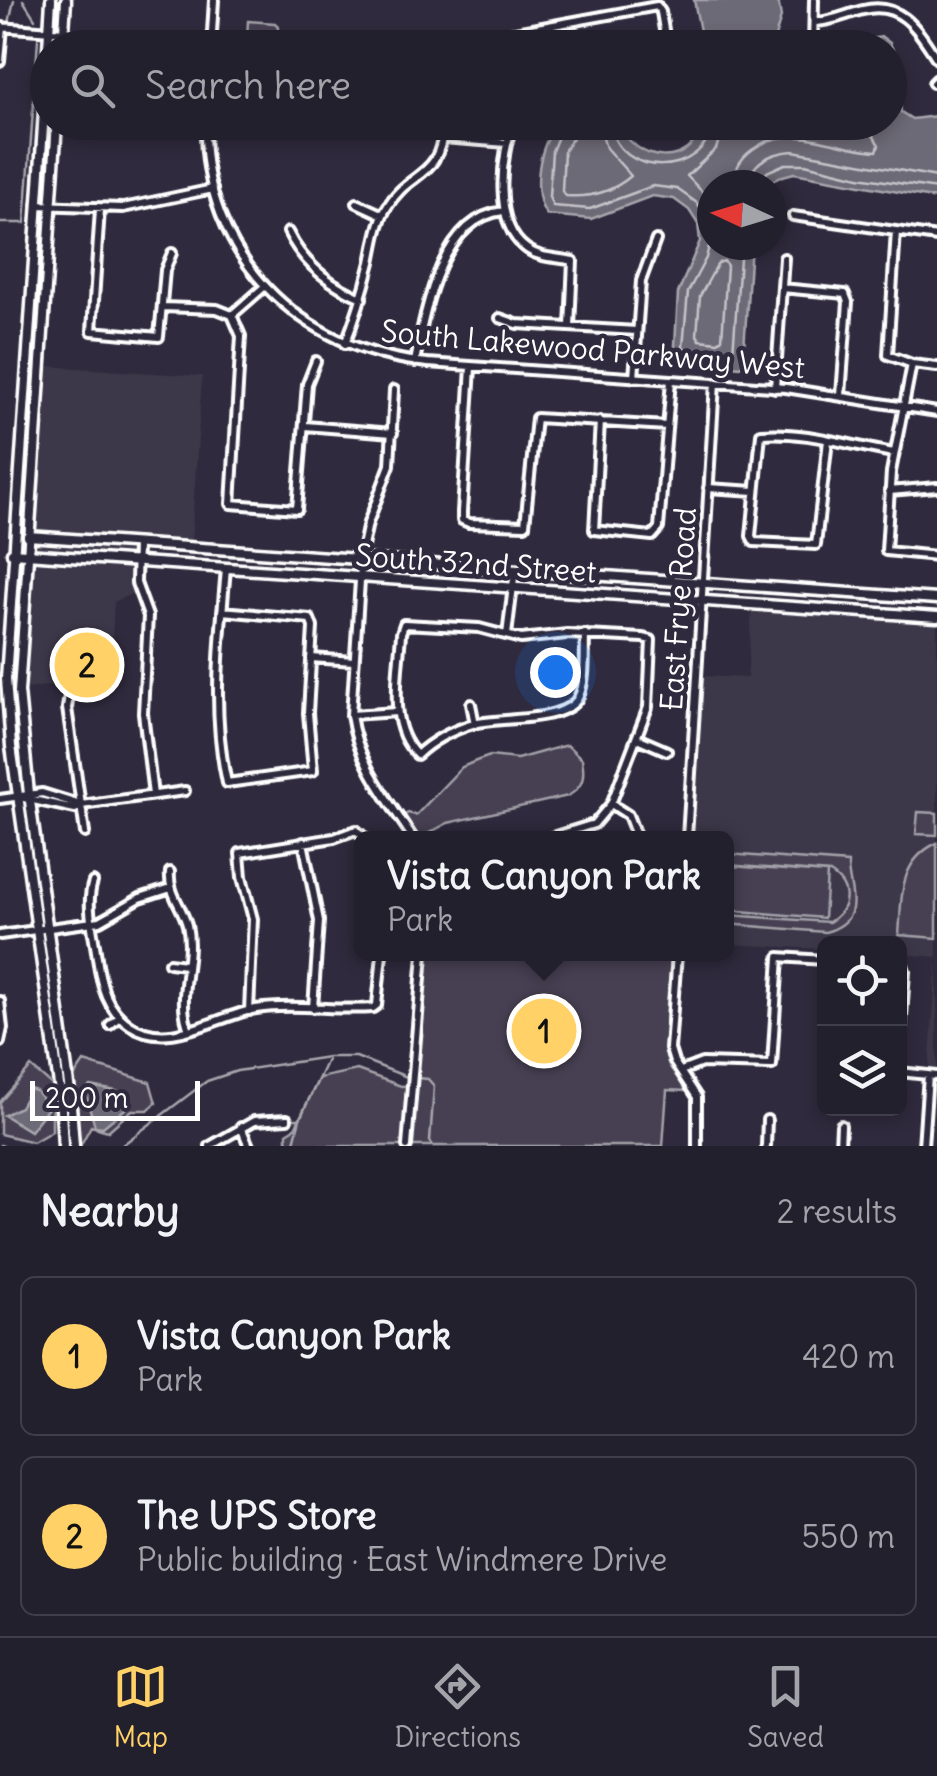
<!DOCTYPE html>
<html lang="en">
<head>
<meta charset="utf-8">
<style>
  body { margin:0; font-family:Delius,sans-serif; background:#2b2836; color:#f1f3f6 }
  .controls { position:absolute; right:30px; bottom:30px; display:grid; overflow:hidden; border-radius:15px; box-shadow:0 5px 15px #0003 }
  .controls button { width:90px; height:90px; display:grid; place-items:center; padding:0; border:0; border-bottom:2px solid #403e4a; background:#23202e; color:#f1f3f6; font:50px sans-serif }
  .compass { position:absolute; left:697px; top:170px; width:90px; height:90px; border-radius:50%; background:#23202e; box-shadow:0 5px 15px #0003; rotate:274deg }
  .scale { position:absolute; left:30px; bottom:25px; width:170px; box-sizing:border-box; padding-left:10px; border:5px solid #fff; border-top:0; font-size:28px; line-height:35px; white-space:nowrap; color:#fff; -webkit-text-stroke:8px #2f2a3d; paint-order:stroke }
  .you { position:absolute; left:555px; top:672px; width:35px; height:35px; margin:-25px; border:8px solid #fff; border-radius:50%; background:#1a73e8; box-shadow:0 0 0 15px #1a73e833 }
  .badge { display:grid; place-items:center; width:65px; height:65px; border-radius:50%; background:#ffd166; color:#111; font-size:32px; font-weight:700 }
  .pin { position:absolute; translate:-50% -50%; border:5px solid #fff; box-shadow:0 2px 10px #0006 }
  .popup { position:absolute; left:354px; top:831px; width:380px; height:130px; box-sizing:border-box; display:grid; place-content:center; border-radius:15px; background:#23202e; filter:drop-shadow(0 2px 8px #0005); font-size:32px; white-space:nowrap; color:#a3a3aa }
  .popup b { font-size:38px; color:#f1f3f6 }
  .popup::after { content:''; position:absolute; left:50%; top:100%; margin-left:-20px; border:20px solid transparent; border-top-color:#23202e }
  .list { margin:0; padding:0; list-style:none }
  h2 { display:flex; justify-content:space-between; align-items:center; height:130px; margin:0; padding:0 40px; font-size:42px }
  h2 small { font-size:32px; font-weight:400; color:#a3a3aa }
  .list li { display:grid; grid-template-columns:65px 1fr auto; gap:30px; align-items:center; box-sizing:border-box; height:160px; margin:0 20px 20px; padding:0 20px; border:2px solid #403e4a; border-radius:15px }
  .list b { display:block; font-size:38px; white-space:nowrap }
  .list p { margin:0; font-size:32px; white-space:nowrap; color:#a3a3aa }
  .list em { font-size:32px; font-style:normal; color:#a3a3aa }
  .icon { flex:none; width:55px; height:55px; fill:none; stroke:currentColor; stroke-width:2; stroke-linecap:round; stroke-linejoin:round }
  .map { position:relative; flex:none; width:937px; height:1146px; overflow:hidden }
  .search { position:absolute; background:#23202e; box-shadow:0 5px 15px #0003; left:30px; right:30px; top:30px; height:110px; display:flex; align-items:center; gap:25px; box-sizing:border-box; padding:0 35px; border-radius:55px; color:#a3a3aa; font-size:38px }
  .sheet { height:490px; background:#23202e }
  nav { display:flex; justify-content:space-around; align-items:center; box-sizing:border-box; height:140px; border-top:2px solid #403e4a; background:#23202e; font-size:28px; color:#a3a3aa }
  nav a { display:grid; justify-items:center; gap:5px }
  nav .on { color:#ffd166 }
  .map>svg:first-child { display:block }
  .built { fill:#3c3749 }
  .green { fill:#464152; stroke:#a2a0a8; stroke-width:2.5 }
  .water { fill:#6d6a77; stroke:#a7a6ad; stroke-width:2.5 }
  .lines { fill:none; stroke-linecap:round; stroke-linejoin:round }
  .shore { stroke:#c5c3c9; stroke-width:2.5 }
  .stream { stroke:#a7a6ad; stroke-width:2.5 }
  .minor-casing { stroke:#fff; stroke-width:14 }
  .major-casing { stroke:#fff; stroke-width:15 }
  .minor { stroke:#2f2a3d; stroke-width:6 }
  .major { stroke:#2f2a3d; stroke-width:8 }
  .labels { text-anchor:middle; dominant-baseline:central; stroke-width:9; stroke-linejoin:round; paint-order:stroke }
  .street-label { font-size:30px; fill:#fff; stroke:#2f2a3d }
</style>
</head>
<body>
<div class="map">
<svg width="937" height="1146" viewBox="0 0 937 1146">
  <rect width="100%" height="100%" fill="#2f2a3d"/>
  <filter id="ink" filterUnits="userSpaceOnUse"><feTurbulence type="fractalNoise" baseFrequency=".01" numOctaves="2"/><feDisplacementMap in="SourceGraphic" scale="20" xChannelSelector="R" yChannelSelector="G"/><feConvolveMatrix kernelMatrix="1 2 1 2 8 2 1 2 1" color-interpolation-filters="sRGB"/></filter>
  <g filter="url(#ink)">
    <!-- built -->
    <path class="built" d="M45 366 202 376 191 544 131 540 130 575 135 592 114 602 110 678 24 689 44 426 42 406Z
      M752 608 901 621 937 620V1071H929L937 957 900 954V944H824V949L727 944 726 838H692L704 676 747 678Z"/>
    <!-- green -->
    <path class="green" d="M248 21 275 23 278 26V35L274 38 247 37Z
      M567 745 582 759C585 776 584 787 568 796L448 823 427 834 426 838H413L400 818 408 813 416 815 462 767 476 761 490 756 517 759Z
      M918 812 937 813V835L916 834Z
      M937 843V938L899 935C902 898 898 861 937 843Z
      M727 854 848 863C847 888 869 920 825 932L727 924V915L829 922C850 909 852 887 830 873L727 865Z
      M731 866 827 873 824 918 728 910Z
      M427 954H672C668 1000 655 1056 688 1091L667 1090 663 1146H412Z
      M84 1062 150 1082 156 1103 148 1110H132L108 1131 91 1126 80 1146 73 1078Z
      M31 1067 52 1085V1131L33 1142 0 1134V1102Z
      M357 1070 401 1086 414 1085 407 1146H287V1133L295 1128 319 1078Z"/>
    <!-- water -->
    <path class="water" d="M694 0H778L781 17 772 47H703Z
      M882 37 890 43 894 52 901 112 912 119 937 116V199L794 173 779 177 766 185H712V245H751L743 364 740 367 684 361 674 362 678 293 700 241 698 224 689 210 674 199 652 196 591 219 547 215C530 195 539 138 560 123H618C636 164 690 171 703 123L890 122V48L854 47 869 39Z
      M90 1086 121 1092 130 1101V1105L103 1127 95 1126 85 1093Z
      M30 1089 36 1091 49 1107 30 1131 4 1115 20 1107Z"/>
    <g class="lines">
      <!-- shore -->
      <path class="shore" d="M564 122 552 151 549 197 553 206 590 209 653 186 677 189 697 203 707 221 710 242 706 258 688 292 683 347 686 351 729 355 733 353 741 245
        M577 122 574 136 564 151 562 191 566 196C590 198 612 192 631 176L606 148 598 122
        M610 122C616 180 706 179 712 122
        M733 185C734 167 742 155 758 146 797 123 836 149 877 151L879 145 865 122
        M748 185C751 161 771 153 793 151L937 177
        M761 185 767 172 785 164H805L859 177 937 189
        M712 202 687 176 716 149 725 122
        M724 261 727 266 722 339 718 342 700 340 697 335 700 296 718 263Z"/>
      <!-- stream -->
      <path class="stream" d="M23 0 35 19
        M9 23 14 0
        M0 223H25L38 39
        M288 1119H300L327 1060
        M0 1145 3 1146
        M121 1146 207 1081 237 1071 328 1057H356L407 1077 428 1079 434 1086 430 1141 433 1146
        M293 1146 300 1119"/>
      <defs>
        <path id="minor" d="M816 22C833 21 847 14 863 10 902 0 919 32 937 59
          M0 27 64 32
          M453 45 456 48
          M211 48 214 0
          M481 48 510 33 657 6 661 12 667 48
          M813 48 814 0
          M0 61 3 27
          M933 83 937 79
          M205 122C202 256 300 351 428 363L786 388 937 412
          M514 122C500 155 493 226 527 249 541 259 557 257 573 261L570 327
          M443 138 507 143
          M357 203 383 215
          M37 205 123 208 213 189
          M100 209 92 331 159 337 165 270 172 253
          M793 216 937 237
          M896 231 888 355 912 364 937 367
          M288 232C303 263 330 285 362 298
          M782 288 845 294 848 302 841 395
          M163 307 217 309 232 315
          M232 315 241 336 231 504 297 509 307 384 316 361
          M232 315 264 287
          M500 318 517 324 637 331
          M345 344C356 317 364 290 371 262 375 244 377 225 386 209 409 168 441 182 444 122
          M415 362C425 311 440 219 503 211
          M912 364 891 472 886 551 937 556
          M471 367 462 512V520L469 523 525 525 536 418 667 426
          M634 378 641 281 656 240
          M775 388 784 258
          M394 390 390 465 368 523 362 551 351 715C358 764 387 798 413 838
          M600 421 594 530 652 536 659 528 671 380
          M305 426 393 433
          M828 440 816 545 754 542 751 536 761 434C805 430 851 446 894 453
          M708 488 755 491
          M889 491 937 487
          M137 544 136 583 148 616 143 713 153 795
          M222 611 310 619 313 627 308 713 313 771 227 783C211 711 220 640 226 568
          M507 635 515 570
          M311 658 354 661
          M69 696 67 708 85 833
          M471 704 475 724
          M351 715 397 712
          M637 738 667 751
          M19 797 75 809 81 805 185 791
          M0 799 42 793 81 805
          M611 804 628 815 637 838
          M549 838 594 824 611 804 648 707 651 640 643 638 567 634 521 639 479 628 404 624 401 633C399 672 386 725 417 755 432 741 453 730 473 724 498 717 564 723 578 698 587 681 584 653 585 634
          M687 838 715 383
          M303 842 319 921 313 1008
          M170 872C168 893 182 906 187 925 195 960 175 996 189 1030
          M93 882C85 904 94 935 97 958 101 986 106 1009 130 1025 169 1051 216 1016 256 1009 295 1003 334 1011 373 1008L377 1005 382 954
          M0 935 100 921 140 898 171 888
          M677 954 670 1049 674 1062 697 1097V1146
          M169 963 186 965
          M900 965H903L905 971 900 1049
          M0 1001 3 1028 0 1042
          M249 1011 253 919 242 877 240 853 334 838 356 830 365 838
          M110 1025 119 1017
          M681 1071 702 1063 772 1065 779 957 824 960
          M900 1072 937 1076
          M241 1127 249 1146
          M210 1146 254 1121 287 1119
          M407 1146 423 954
          M766 1146 767 1120
          M840 1146 841 1125
          M923 1146 928 1075"/>
        <path id="major" d="M48 48 51 0
          M63 48 66 0
          M48 51 6 679 11 746 60 1092 63 1146
          M57 122 19 692 29 794 70 1092 74 1146
          M28 536 937 599
          M12 553 937 617"/>
      </defs>
      <!-- minor casing -->
      <use href="#minor" class="minor-casing"/>
      <!-- major casing -->
      <use href="#major" class="major-casing"/>
      <!-- minor -->
      <use href="#minor" class="minor"/>
      <!-- major -->
      <use href="#major" class="major"/>
    </g>
  </g>
  <g class="labels">
    <!-- street labels -->
    <g class="street-label">
      <text transform="translate(593 349) rotate(5)">South Lakewood Parkway West</text>
      <text transform="translate(476 563) rotate(4)">South 32nd Street</text>
      <text transform="translate(678 609) rotate(-86)">East Frye Road</text>
    </g>
  </g>
</svg>
<div class="controls">
<button><svg class="icon" aria-label="locate" viewBox="0 0 24 24"><circle cx="12" cy="12" r="6"/><path d="M12 2v4M12 18v4M2 12h4M18 12h4"/></svg></button>
<button><svg class="icon" aria-label="layers" viewBox="0 0 24 24"><path d="M12 4l9 5-9 5-9-5zM3 14l9 5 9-5"/></svg></button>
</div>
<svg class="compass" viewBox="-18 -18 36 36"><path d="M0-13l5 13h-10z" fill="#e53935"/><path d="M0 13l5-13h-10z" fill="#a3a3aa"/></svg>
<div class="scale">200 m</div>
<div class="you"></div>
<div class="pin badge" style="left:544px;top:1031px">1</div>
<div class="popup"><b>Vista Canyon Park</b>Park</div>
<div class="pin badge" style="left:87px;top:665px">2</div>
<div class="search"><svg class="icon" aria-label="search" viewBox="0 0 24 24"><circle cx="10" cy="10" r="6"/><path d="M15 15l6 6"/></svg>Search here</div>
</div>
<section class="sheet">
<h2>Nearby<small>2 results</small></h2>
<ul class="list">
<li><span class="badge">1</span><div><b>Vista Canyon Park</b><p>Park</p></div><em>420 m</em></li>
<li><span class="badge">2</span><div><b>The UPS Store</b><p>Public building · East Windmere Drive</p></div><em>550 m</em></li>
</ul>
</section>
<nav>
<a class="on"><svg class="icon" aria-label="map" viewBox="0 0 24 24"><path d="M3 6l6-2 6 2 6-2v14l-6 2-6-2-6 2zM9 4v14M15 6v14"/></svg>Map</a>
<a><svg class="icon" aria-label="directions" viewBox="0 0 24 24"><path d="M12 3l9 9-9 9-9-9zM9 14v-3h6M13 9l2 2-2 2"/></svg>Directions</a>
<a><svg class="icon" aria-label="saved" viewBox="0 0 24 24"><path d="M7 4h10v16l-5-4-5 4z"/></svg>Saved</a>
</nav>
</body>
</html>
